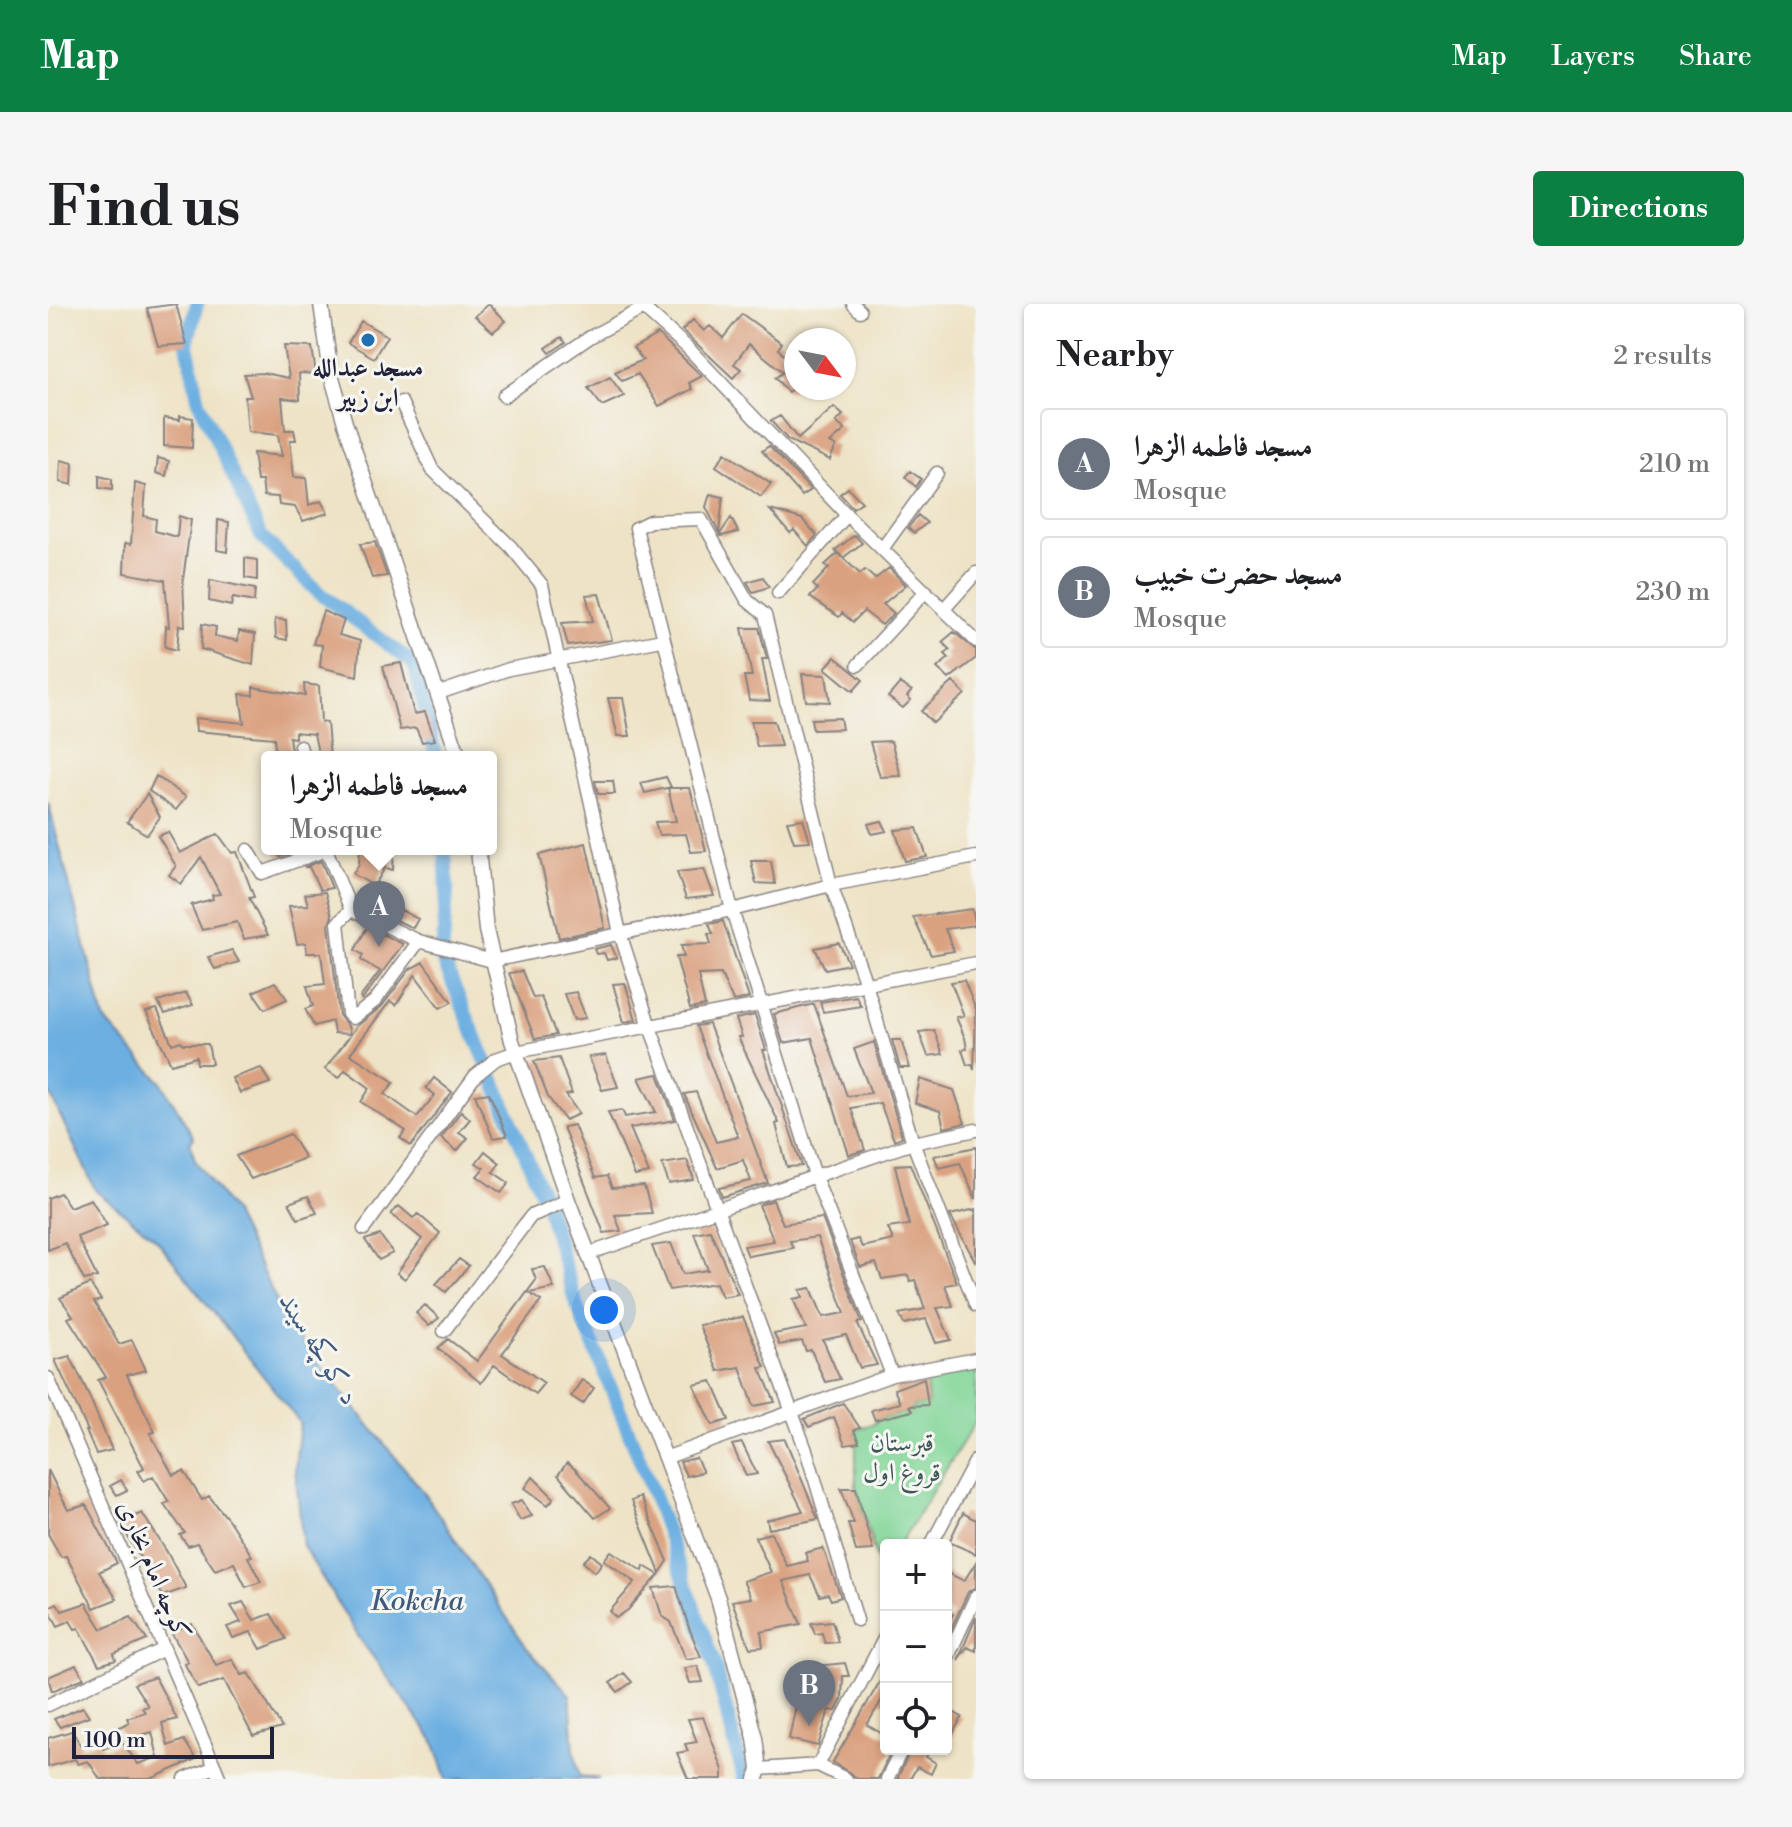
<!DOCTYPE html>
<html lang="en">
<head>
<meta charset="utf-8">
<style>
  body { margin:0; font-family:"Libre Bodoni",Amiri,serif; background:#f6f6f6; color:#202124 }
  .controls { position:absolute; right:24px; bottom:24px; display:grid; overflow:hidden; border-radius:8px; box-shadow:0 2px 6px #0004 }
  .controls button { width:72px; height:72px; display:grid; place-items:center; padding:0; border:0; border-bottom:2px solid #e0e0e0; background:#fff; color:#202124; font:40px sans-serif }
  .compass { position:absolute; left:736px; top:24px; width:72px; height:72px; border-radius:50%; background:#fff; box-shadow:0 2px 6px #0004; rotate:122deg }
  .scale { position:absolute; left:24px; bottom:20px; width:202px; box-sizing:border-box; padding-left:8px; border:4px solid #22223b; border-top:0; font-size:22px; line-height:28px; white-space:nowrap; color:#22223b; -webkit-text-stroke:6px #f6f6f2; paint-order:stroke }
  .you { position:absolute; left:556px; top:1006px; width:28px; height:28px; margin:-20px; border:6px solid #fff; border-radius:50%; background:#1a73e8; box-shadow:0 0 0 12px #1a73e833 }
  .badge { display:grid; place-items:center; width:52px; height:52px; border-radius:50%; background:#0b8043; color:#fff; font-size:26px; font-weight:700 }
  .pin { position:absolute; translate:-50% -66px; filter:drop-shadow(0 2px 4px #0008) }
  .pin::after { content:''; position:absolute; top:42px; width:28px; height:24px; background:inherit; clip-path:polygon(0 0,100% 0,50% 100%) }
  .popup { position:absolute; left:213px; top:447px; width:236px; height:104px; box-sizing:border-box; display:grid; place-content:center; border-radius:8px; background:#fff; filter:drop-shadow(0 2px 6px #0005); font-size:26px; white-space:nowrap; color:#757577 }
  .popup b { font-size:30px; color:#202124 }
  .popup::after { content:''; position:absolute; left:50%; top:100%; margin-left:-16px; border:16px solid transparent; border-top-color:#fff }
  .list { margin:0; padding:0; list-style:none }
  h2 { display:flex; justify-content:space-between; align-items:center; height:104px; margin:0; padding:0 32px; font-size:34px }
  h2 small { font-size:26px; font-weight:400; color:#757577 }
  .list li { display:grid; grid-template-columns:52px 1fr auto; gap:24px; align-items:center; box-sizing:border-box; height:112px; margin:0 16px 16px; padding:0 16px; border:2px solid #e0e0e0; border-radius:8px }
  .list b { display:block; font-size:30px; white-space:nowrap }
  .list p { margin:0; font-size:26px; white-space:nowrap; color:#757577 }
  .list em { font-size:26px; font-style:normal; color:#757577 }
  .icon { flex:none; width:44px; height:44px; fill:none; stroke:currentColor; stroke-width:2; stroke-linecap:round; stroke-linejoin:round }
  .map { position:relative; flex:none; width:928px; height:1475px; overflow:hidden; border-radius:8px }
  header { display:flex; align-items:center; gap:48px; box-sizing:border-box; height:112px; padding:0 40px; background:#0b8043; color:#fff }
  header strong { font-size:38px }
  nav { display:flex; gap:44px; margin-inline-start:auto; font-size:28px }
  .intro { display:flex; align-items:center; justify-content:space-between; box-sizing:border-box; height:192px; padding:0 48px }
  h1 { margin:0; font-size:56px }
  .button { padding:20px 36px; border-radius:8px; background:#0b8043; color:#fff; font-size:28px; font-weight:700 }
  main { display:flex; gap:48px; padding:0 48px }
  aside { flex:1; background:#fff; border-radius:8px; box-shadow:0 2px 6px #0004 }
  .map>svg:first-child { display:block }
  .green { fill:#81d597; stroke:#527c69; stroke-width:2 }
  .water { fill:#6cafe1; stroke:#47688e; stroke-width:2 }
  .lines { fill:none; stroke-linecap:round; stroke-linejoin:round }
  .canal { stroke:#6cafe1; stroke-width:14 }
  .building { fill:#daa180 }
  .minor-casing { stroke:#888280; stroke-width:15 }
  .tertiary-casing { stroke:#888280; stroke-width:17 }
  .minor { stroke:#fff; stroke-width:12 }
  .tertiary { stroke:#fff; stroke-width:14 }
  .poi-dot { fill:#1f6fb2; stroke:#f6f6f2; stroke-width:3 }
  .labels { text-anchor:middle; dominant-baseline:central; stroke-width:6; stroke-linejoin:round; paint-order:stroke }
  .poi-label { font-size:26px; font-weight:bold; fill:#22223b; stroke:#f6f6f2 }
  .park-label { font-size:26px; fill:#3e5857; stroke:#f6f6f2 }
  .street-label { font-size:26px; fill:#22223b; stroke:#f6f6f2 }
  .water-label { font-size:28px; font-style:italic; fill:#405a7d; stroke:#f6f6f2 }
</style>
</head>
<body>
<header>
<strong>Map</strong>
<nav><a>Map</a><a>Layers</a><a>Share</a></nav>
</header>
<div class="intro"><h1>Find us</h1><a class="button">Directions</a></div>
<main>
<div class="map">
<svg width="928" height="1475" viewBox="0 0 928 1475">
  <rect width="100%" height="100%" fill="#f6f6f2"/>
  <filter id="ink" filterUnits="userSpaceOnUse"><feTurbulence type="fractalNoise" baseFrequency=".0125" numOctaves="2"/><feDisplacementMap in="SourceGraphic" scale="16" xChannelSelector="R" yChannelSelector="G"/><feConvolveMatrix kernelMatrix="1 2 1 2 8 2 1 2 1" color-interpolation-filters="sRGB"/></filter>
  <filter id="wash" filterUnits="userSpaceOnUse"><feTurbulence type="fractalNoise" baseFrequency=".006" numOctaves="4" result="noise"/><feDisplacementMap in="SourceGraphic" scale="32" xChannelSelector="R" yChannelSelector="G"/><feGaussianBlur stdDeviation="1.8" result="paint"/><feColorMatrix in="noise" values="0 0 0 0 0 0 0 0 0 0 0 0 0 0 0 0 0 1.4 0 .05"/><feComposite in="paint" operator="in"/></filter>
  <g filter="url(#wash)">
    <rect width="100%" height="100%" fill="#eee3c6"/>
    <!-- green -->
    <path class="green" d="M928 1061V1117L851 1241H838V1264L830 1260 808 1184V1125L828 1119 827 1116 863 1107 864 1102 880 1100 878 1071Z"/>
    <!-- water -->
    <path class="water" d="M0 498 56 715 114 779 146 834 142 839 147 856 185 908 242 1024 375 1187 479 1344 522 1391 526 1447 532 1472 551 1475H399L386 1437 312 1335 255 1242 247 1164 252 1119 108 935 48 887 0 786Z"/>
    <g class="lines">
      <!-- canal -->
      <path class="canal" d="M149 0 139 40 151 98 213 232 270 288 366 360 388 453
        M397 545 399 587 394 654 498 899 526 993 601 1178 666 1359 696 1475"/>
    </g>
    <g id="blocks">
      <!-- building -->
      <path class="building" d="M128 0 139 40 110 42 99 4Z
        M441 0 458 17 445 28 427 12Z
        M694 10 734 39 730 45 748 64V82L740 88 727 74 735 68 701 40 686 60 693 65 685 74 634 26 645 16 656 27 662 22 675 34Z
        M313 17 339 32 326 54 300 39Z
        M610 30 654 72 641 79 644 85 611 102 590 70 574 77 567 68 595 56 585 44Z
        M514 33 518 38 502 49 498 44Z
        M236 42 264 43 268 70 251 69 252 96 234 94 237 126H246L248 136H242L246 173 258 174 261 201 273 197 280 209 255 217 247 203 231 201 230 193 216 192 214 177H209L205 149 234 152 230 131 200 128 197 93H203L196 70 216 69 241 74Z
        M562 73 576 92 554 102 540 84Z
        M786 103 795 111 788 118 797 126 782 139 788 142 782 156 740 136 723 117 732 112 750 135Z
        M132 112 145 114 144 144 116 142V114L132 116Z
        M721 142 763 186 754 192 714 147Z
        M677 149 723 180 713 193 668 162Z
        M110 154 121 157 118 172 108 169Z
        M13 156 25 159 24 181 12 178Z
        M862 167 873 175 868 183 857 173Z
        M51 172 64 175V186L51 184Z
        M87 179 98 182 96 212 108 215 107 227 129 233 131 212 143 216 135 276 137 322 131 321 129 346 117 343 118 322 121 323 117 276 76 269 77 239 83 240Z
        M800 184 814 198 805 204 792 190Z
        M662 190 675 193 671 229 658 203Z
        M722 206 754 215 769 231 760 242 746 226 742 229Z
        M870 211 879 219 866 229 860 224Z
        M683 214 690 228 673 232 672 230Z
        M170 216 181 218 179 248 169 246Z
        M807 231 814 239 795 254 787 246Z
        M327 238 339 272 324 274 312 240Z
        M790 249 812 270 817 266 827 275 841 264 858 281 835 300 846 309 834 321 816 307 805 318 794 309 791 313 762 293 770 285 765 281 781 264 777 261Z
        M197 254 209 256V276L197 274Z
        M715 273 721 283 705 288 699 278Z
        M162 276 207 285 206 298 185 294 183 302 161 297Z
        M551 290 564 336 520 342 514 319 545 317 538 291Z
        M275 307 296 316 291 331 312 337 309 372 272 363 274 341 265 340Z
        M227 315 238 316 239 336 228 334Z
        M154 320 168 323 167 332 190 337 191 327 207 330 205 361 153 345Z
        M694 324H711L719 355H714L722 397 701 396 696 372H704Z
        M906 328 928 346V354L901 375 889 364 901 354 897 350 902 346 894 338Z
        M787 353 815 376 805 387 777 364Z
        M353 359 366 410 377 408 387 436 374 438 368 424 352 426 335 362Z
        M754 370 778 371 782 398 758 397Z
        M905 378 917 390 885 419 873 407Z
        M852 379 864 387 859 392 863 396 855 404 840 393Z
        M256 380 271 382 273 418 279 419 282 453H271L266 430 247 428V434L241 433 243 447 227 446 226 434 148 427 147 414 196 419 192 390 205 391V383L257 392Z
        M560 394H575L582 432H570Z
        M792 414 794 425 765 426 763 415Z
        M703 417H726L733 442 709 443Z
        M843 437 853 472 832 473 822 438Z
        M108 472 138 493 128 506 101 487Z
        M618 473 623 483 597 489 593 479Z
        M547 477H565L567 490H550Z
        M620 484H642L658 547 643 548 638 530 611 531 607 518 628 517Z
        M99 490 112 513 99 531 79 518Z
        M755 515 762 537 746 538 739 517Z
        M834 517 839 527 824 530 820 520Z
        M869 524 879 553 857 557 847 526Z
        M120 528 132 549 170 530 184 549 189 548 206 593 201 594 220 631 196 635 189 618 154 626 143 601 165 595 164 591 172 590 153 553 133 580 121 571 128 562 110 532Z
        M538 539 557 624 511 634 491 551Z
        M224 545H254L232 553Z
        M312 545H346L345 566 337 564 326 582 305 570 311 560Z
        M273 557 284 584 272 586 261 563H256Z
        M703 557H723L727 580 708 579Z
        M656 565 666 592 638 595 629 568Z
        M277 588 284 612 281 620 291 711 300 722 302 730 286 729 284 717 266 722 257 705 265 702 259 682 277 680 273 649H259L258 639 249 640 241 602 260 601 257 590Z
        M328 593 370 615 365 624 328 607 323 603Z
        M924 605 928 621 897 625 906 647 883 651 865 613Z
        M675 617 701 694 685 697 673 670 650 671 657 702 642 705 628 653H636L633 641 663 640 660 630H665L661 620Z
        M319 623 355 640 314 696 312 694 332 667 313 656 315 651 307 646Z
        M791 639 801 660 777 665 767 644Z
        M563 641 569 654 559 656 556 649 548 650 546 645Z
        M184 646 191 658 167 665 160 653Z
        M375 658 404 698 392 704 367 671 348 701 342 697 302 750 346 778 337 790 369 813 387 791 378 784 386 774 404 788 363 842 352 834 358 827 313 798 322 784 297 766 291 774 277 765 309 722 334 702 362 665Z
        M474 667 485 694 493 693 508 731 487 735 461 669Z
        M916 676 928 706 926 766 924 760 919 761 914 746 919 745 917 734 908 713 916 712 903 678Z
        M227 678 239 695 217 705 205 688Z
        M577 679 588 716 576 718 565 680Z
        M528 688 538 714 526 716 516 690Z
        M138 689 145 701 117 710 110 698Z
        M808 692 813 702 775 708 772 698Z
        M766 700 799 792 823 789 806 745 826 738 854 833 846 836 832 799 803 804 817 846 801 851 764 734 735 739 726 710Z
        M109 705 124 740 133 737 135 740H160L164 760H149L148 753 123 760 98 708Z
        M707 711 718 746H715L754 862 739 863 731 832 728 820 731 819 690 733H694L688 715Z
        M661 720 720 879 674 893 671 884 703 877 695 856 669 864 636 790 648 788 668 838 690 833 648 722Z
        M886 726 895 750 880 752 871 728Z
        M844 736H853L862 764H852Z
        M558 751 570 783 554 786 541 753Z
        M511 754 524 790 518 791 531 810 517 816 500 793 486 757Z
        M213 764 222 779 192 789 184 774Z
        M610 770 627 816 582 824 601 869 587 872 560 808 574 806 577 813 608 808 591 774Z
        M872 775 906 786 917 819 896 824 892 807 867 799Z
        M441 789 459 832 445 834 427 791Z
        M413 807 422 815 411 828 420 834 409 847 393 834Z
        M526 821 547 874 559 872 564 884 596 882 604 909 567 911 573 927 556 929 515 823Z
        M242 830 257 854 203 875 188 852Z
        M928 843V895L912 859 891 864 886 852Z
        M437 847 452 859 445 868 461 879 453 889 429 872 436 864 428 859Z
        M639 856 646 876 621 880 614 860Z
        M862 860 909 979 897 981 905 1002 889 1004 903 1036 888 1039 878 1015 856 1020 851 1010 877 1005 867 976 862 977 860 971 834 975 828 959 812 963 802 937 810 935 814 943 845 936 840 924 861 921 847 861Z
        M12 889 22 903 43 895 59 921 29 933 49 973 36 976 17 939 0 946V894Z
        M260 892 269 909 250 915 241 899Z
        M725 896 735 920 774 914 814 1018 809 1019 829 1061 812 1064 798 1031 775 1036 792 1075 777 1078 763 1046 758 1047 754 1037 731 1041 726 1030 758 1024 745 995 755 993 752 986 763 984 775 1013 797 1009 769 933 742 937 745 944 700 952 696 942 726 937 711 901Z
        M351 902 365 914 370 910 392 929 357 975 349 969 374 935 343 910Z
        M928 905V959L902 911Z
        M662 926 690 990 674 993 668 979 621 986 604 942 623 939 635 970 660 966 646 929Z
        M332 931 345 949 331 956 317 936Z
        M411 955 421 962 398 988 388 980Z
        M497 963 506 984 481 989 493 997 454 1050 496 1079 487 1090 446 1061 433 1079 390 1044 400 1035 429 1057 488 976 484 965Z
        M42 980 53 996 46 998 71 1040 84 1036 98 1066 79 1071 107 1128 102 1129 125 1171 136 1167 154 1196 161 1192 180 1215 204 1252 200 1253 213 1278 198 1283 186 1259 167 1266 149 1239 140 1242 132 1231 137 1229 116 1200 121 1198 105 1172 96 1177 90 1167 96 1164 50 1076 58 1073 20 1014 25 1012 12 994Z
        M377 1001 391 1014 381 1022 368 1009Z
        M695 1013 717 1063 712 1064 727 1098 706 1102 692 1063 670 1067 651 1021Z
        M22 1052 39 1087 64 1146 48 1150 38 1127H40L7 1056Z
        M876 1074 880 1101 861 1102 864 1107 827 1116 823 1106 852 1099 846 1085Z
        M534 1076 546 1084 535 1100 523 1092Z
        M664 1077 681 1116 665 1121 646 1081Z
        M795 1099 812 1124 806 1126 811 1139 797 1141 786 1113 761 1123 756 1115Z
        M737 1135 770 1215 721 1225 719 1216 755 1207 720 1137Z
        M694 1139 709 1170 698 1172 684 1141Z
        M648 1154 655 1168 638 1172 632 1158Z
        M519 1159 527 1165 562 1204 547 1214 510 1171Z
        M0 1166 20 1206 38 1201 69 1259 51 1268 69 1295 46 1304 18 1252 13 1253 0 1230Z
        M485 1173 506 1194 500 1201 477 1184Z
        M73 1176 79 1186 69 1191 62 1182Z
        M793 1184H808L825 1246 808 1247 800 1219H806Z
        M592 1193 620 1257 612 1269 583 1197Z
        M474 1196 484 1212 472 1216 463 1200Z
        M94 1209 119 1248 138 1284 115 1292 73 1221 72 1218Z
        M915 1209 928 1216V1250L901 1238Z
        M723 1229 739 1262 760 1257 757 1249 775 1244 793 1293 783 1296 780 1290 772 1292 762 1271 735 1277 753 1320 713 1328 715 1343 702 1344 684 1297 703 1294 695 1277 723 1268 707 1233Z
        M563 1247 595 1267 596 1262 611 1271 580 1306 568 1314 562 1307 587 1278 556 1256Z
        M543 1250 554 1259 547 1268 535 1258Z
        M928 1258V1283L920 1288 898 1336V1322L905 1310 898 1306V1268L916 1277Z
        M628 1282 641 1324 653 1353 638 1355 623 1318 614 1312 605 1284Z
        M195 1298 206 1316 223 1310 238 1335 213 1345 203 1328 185 1334 179 1323 193 1318 183 1302Z
        M9 1299 14 1307 38 1299 54 1325 83 1313 99 1336 66 1350 68 1356 51 1361 31 1324 27 1325 22 1317 10 1322 0 1304Z
        M928 1313V1347L919 1343 910 1356Z
        M784 1317 790 1338 777 1339 774 1329 767 1330 763 1319Z
        M144 1320 168 1361 184 1355 194 1371 201 1369 234 1424 205 1432 176 1376 150 1384 136 1359 140 1358 123 1328Z
        M797 1359 801 1372H795L794 1395 788 1407 781 1406 770 1442 741 1435 748 1402 766 1406 761 1367H769L767 1362Z
        M28 1361 36 1374 4 1387 0 1373Z
        M650 1362 655 1378 642 1379 637 1364Z
        M838 1367V1399L833 1397 819 1421 838 1432V1445H844L830 1475H811L785 1458Z
        M576 1369 584 1378 570 1388 562 1379Z
        M107 1373 129 1415 114 1419 120 1442 136 1436 148 1455 103 1475H52L40 1457 30 1460 27 1455 0 1463V1434L24 1427 34 1443 50 1437 55 1445 74 1438 90 1460 110 1453 104 1428 77 1436 70 1424 81 1418 79 1414 97 1408 94 1404 100 1402 86 1380Z
        M35 1403 41 1412 12 1423 6 1415Z
        M898 1404 914 1413 898 1442Z
        M655 1413 675 1466V1475H640L629 1449 640 1447 637 1440 649 1438 640 1415Z
        M863 1445H883L878 1453 888 1459 883 1470 869 1463 862 1475H849Z"/>
    </g>
  </g>
  <g filter="url(#ink)">
    <use href="#blocks" fill-opacity="0" stroke="#888280" stroke-width="2"/>
    <g class="lines">
      <defs>
        <path id="minor" d="M591 0 640 44 799 211 928 337
          M805 0 812 7
          M456 92 542 33 596 4
          M353 98 384 165 463 243 494 281 572 629 602 723 759 1149 809 1316
          M834 245 889 169
          M730 289 799 211
          M896 305 928 269
          M810 361 878 287
          M391 389 461 365 614 336
          M252 442 255 453
          M278 545 303 606 371 637 444 657 684 606 783 581 928 553
          M200 546 214 569 278 546
          M303 606 290 619 300 710 305 714 327 697 371 637
          M316 925 427 772 448 755 468 748 928 659
          M542 949 865 839 928 826
          M396 1027 483 912 520 896
          M844 1071 768 875 684 606 588 224 602 217 653 215 699 296 717 311 783 581 818 680 865 839 928 1002
          M0 1074 172 1475
          M617 1154 844 1071 928 1055
          M883 1241 928 1156
          M898 1357 928 1292
          M0 1401 116 1345
          M770 1461 838 1331
          M711 1465 770 1461 798 1475
          M137 1475 167 1463
          M839 1475 854 1445"/>
        <path id="tertiary" d="M273 0 283 70 297 119 411 453
          M430 545 438 626 464 737 520 896 670 1294 707 1434 711 1465 708 1475"/>
      </defs>
      <!-- minor casing -->
      <use href="#minor" class="minor-casing"/>
      <!-- tertiary casing -->
      <use href="#tertiary" class="tertiary-casing"/>
      <!-- minor -->
      <use href="#minor" class="minor"/>
      <!-- tertiary -->
      <use href="#tertiary" class="tertiary"/>
    </g>
  </g>
  <!-- markers -->
  <circle class="poi-dot" cx="320" cy="36" r="8"/>
  <g class="labels">
    <!-- poi labels -->
    <g class="poi-label">
      <text x="320" y="64">مسجد عبدالله<tspan x="320" dy="30">ابن زبیر</tspan></text>
    </g>
    <!-- park labels -->
    <g class="park-label">
      <text x="854" y="1139">قبرستان<tspan x="854" dy="30">قروغ اول</tspan></text>
    </g>
    <!-- street labels -->
    <g class="street-label">
      <text transform="translate(106 1266) rotate(67)">کوچه امام بخاری</text>
    </g>
    <!-- water labels -->
    <g class="water-label">
      <text transform="translate(271 1045) rotate(58)">د کوکچه سیند</text>
      <text x="369" y="1297">Kokcha</text>
    </g>
  </g>
</svg>
<div class="controls">
<button>+</button>
<button>−</button>
<button><svg class="icon" aria-label="locate" viewBox="0 0 24 24"><circle cx="12" cy="12" r="6"/><path d="M12 2v4M12 18v4M2 12h4M18 12h4"/></svg></button>
</div>
<svg class="compass" viewBox="-18 -18 36 36"><path d="M0-13l5 13h-10z" fill="#e53935"/><path d="M0 13l5-13h-10z" fill="#757577"/></svg>
<div class="scale">100 m</div>
<div class="you"></div>
<div class="pin badge" style="left:331px;top:643px;background:#6b7280">A</div>
<div class="popup"><b>مسجد فاطمه الزهرا</b>Mosque</div>
<div class="pin badge" style="left:761px;top:1422px;background:#6b7280">B</div>
</div>
<aside>
<h2>Nearby<small>2 results</small></h2>
<ul class="list">
<li><span class="badge" style="background:#6b7280">A</span><div><b>مسجد فاطمه الزهرا</b><p>Mosque</p></div><em>210 m</em></li>
<li><span class="badge" style="background:#6b7280">B</span><div><b>مسجد حضرت خبیب</b><p>Mosque</p></div><em>230 m</em></li>
</ul>
</aside>
</main>
</body>
</html>
